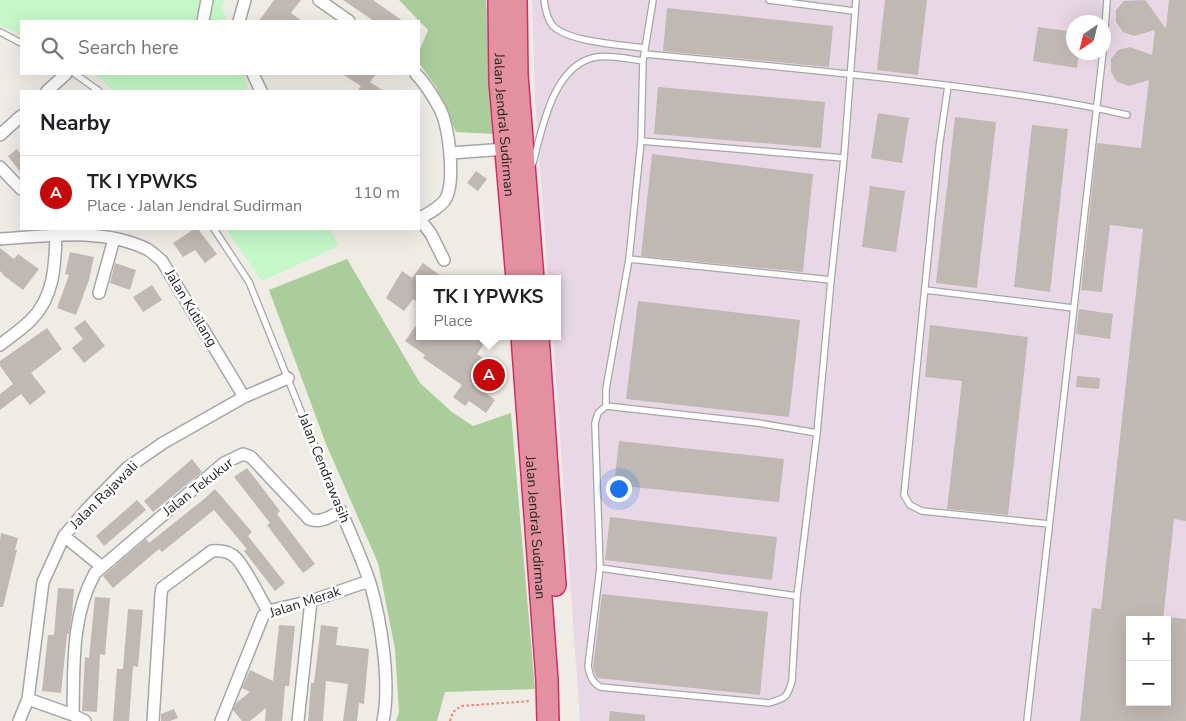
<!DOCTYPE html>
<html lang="en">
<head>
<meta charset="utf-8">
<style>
  body { margin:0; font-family:"Nunito Sans",sans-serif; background:#f2f2f2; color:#202124 }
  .controls { position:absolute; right:15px; bottom:15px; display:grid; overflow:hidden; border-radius:0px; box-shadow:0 5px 20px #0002 }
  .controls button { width:45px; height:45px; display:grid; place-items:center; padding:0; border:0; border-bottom:1px solid #e0e0e0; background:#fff; color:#202124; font:25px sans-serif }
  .compass { position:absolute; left:1066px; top:15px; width:45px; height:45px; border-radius:50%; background:#fff; box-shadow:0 5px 20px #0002; rotate:215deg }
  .you { position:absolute; left:618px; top:488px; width:18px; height:18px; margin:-12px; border:4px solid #fff; border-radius:50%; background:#1a73e8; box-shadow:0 0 0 8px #1a73e833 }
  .badge { display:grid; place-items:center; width:32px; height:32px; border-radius:50%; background:#c5090b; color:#fff; font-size:16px; font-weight:700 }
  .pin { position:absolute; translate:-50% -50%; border:2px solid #fff; box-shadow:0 1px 5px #0006 }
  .popup { position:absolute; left:416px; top:275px; width:145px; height:65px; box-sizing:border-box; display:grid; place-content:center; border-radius:0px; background:#fff; filter:drop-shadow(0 1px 4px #0005); font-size:16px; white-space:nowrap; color:#757577 }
  .popup b { font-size:19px; color:#202124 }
  .popup::after { content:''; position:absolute; left:50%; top:100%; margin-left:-10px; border:10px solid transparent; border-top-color:#fff }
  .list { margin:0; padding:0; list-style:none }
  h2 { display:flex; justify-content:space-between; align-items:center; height:65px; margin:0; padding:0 20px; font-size:21px }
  h2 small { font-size:16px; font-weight:400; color:#757577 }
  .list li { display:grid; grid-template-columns:32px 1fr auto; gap:15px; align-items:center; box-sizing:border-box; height:75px; padding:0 20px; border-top:1px solid #e0e0e0 }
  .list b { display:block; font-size:19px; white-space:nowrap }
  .list p { margin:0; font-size:16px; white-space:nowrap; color:#757577 }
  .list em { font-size:16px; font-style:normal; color:#757577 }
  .icon { flex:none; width:28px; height:28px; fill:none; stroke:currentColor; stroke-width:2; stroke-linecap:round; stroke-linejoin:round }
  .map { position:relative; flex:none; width:1186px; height:721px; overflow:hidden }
  .search { position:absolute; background:#fff; box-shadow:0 5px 20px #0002; left:20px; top:20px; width:400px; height:55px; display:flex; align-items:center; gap:12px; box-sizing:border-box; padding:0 18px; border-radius:0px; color:#757577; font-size:19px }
  .panel { position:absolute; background:#fff; box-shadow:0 5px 20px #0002; left:20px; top:90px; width:400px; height:140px; border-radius:0px }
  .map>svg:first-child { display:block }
  .industrial { fill:#e8d8e5; fill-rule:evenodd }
  .forest { fill:#abcd9c }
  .park { fill:#c5f7c8 }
  .building { fill:#c0b8b2 }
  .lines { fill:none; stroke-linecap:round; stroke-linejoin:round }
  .lane-casing { stroke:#a6a6a6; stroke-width:8 }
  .street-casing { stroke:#a6a6a6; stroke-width:14 }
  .highway-casing { stroke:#d32c68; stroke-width:24 }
  .path { stroke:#f47e72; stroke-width:2; stroke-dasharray:2.5 2.5; stroke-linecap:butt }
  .lane { stroke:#fff; stroke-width:5.5 }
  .street { stroke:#fff; stroke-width:11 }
  .highway { stroke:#e391a1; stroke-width:21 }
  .labels { text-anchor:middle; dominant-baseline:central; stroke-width:5; stroke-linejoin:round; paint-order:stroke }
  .street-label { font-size:14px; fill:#1f1f1f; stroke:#fff }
</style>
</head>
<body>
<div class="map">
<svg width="1186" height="721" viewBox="0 0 1186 721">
  <rect width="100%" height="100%" fill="#efece6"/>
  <!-- industrial -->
  <path class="industrial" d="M532 0H1186V721H580L553 336H558V279H548L535 99ZM1074 22H1104V52H1074ZM1130 620H1167V702H1130Z"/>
  <!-- forest -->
  <path class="forest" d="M399 0H486L495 134 456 132 436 87 419 63V52L428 30Z
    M347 259 420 383 452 412 473 426 511 413 535 689 445 692 437 721H396L399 712 395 649 378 563 326 444 269 290Z"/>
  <!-- park -->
  <path class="park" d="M0 0H225L222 7 227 21H21V35L0 25Z
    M92 74H244L249 91H113L103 80Z
    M226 229H329L339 246 262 281Z"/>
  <!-- building -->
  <path class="building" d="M274 0H301L291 13 302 21H259Z
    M343 0H373L403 21H374Z
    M885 0H927L918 75 877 70Z
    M1143 0 1146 1 1166 29 1169 0H1186V521L1174 519 1163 620H1130V702H1167V617L1186 619V721H1080L1092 608 1101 609 1143 229 1110 225 1102 292 1081 290 1097 143 1141 148 1149 80 1129 86 1117 82 1111 72V59L1118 50 1130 47 1152 55 1155 30 1134 36 1123 32 1116 22V10L1124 1Z
    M667 8 833 26 829 67 663 51Z
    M1038 27 1074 32V52H1079L1077 68 1033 61Z
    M342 74H376L370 82 384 91H357L361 86Z
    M658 87 825 102 821 148 654 134Z
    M878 113 909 118 902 163 871 158Z
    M955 117 996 122 977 288 936 283Z
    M1032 125 1068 129 1050 292 1014 287Z
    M17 149 21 155V173L8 156Z
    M652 154 813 174 803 272 641 256Z
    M476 171 487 179 478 191 467 183Z
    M870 186 905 191 896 252 862 247Z
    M194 229H198L217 254 205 263 195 250 183 257 173 243Z
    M0 248 14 259 18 254 39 269 23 290 3 275V274L0 271Z
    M70 252 94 257 89 280 76 315 57 308 69 275 65 274Z
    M115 263 136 270 130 290 110 283Z
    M423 263 445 279H420V304L413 299 404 311 386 298 402 271 412 278Z
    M152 285 162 300 143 312 133 297Z
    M638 301 800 320 789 417 626 399Z
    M1079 309 1113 314 1110 339 1076 334Z
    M85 320 105 346 84 363 72 348 83 339 74 328Z
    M420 320V336H489L477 354 502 371 486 393 495 400 486 413 469 401 465 406 453 397 462 385 423 358 425 355 405 341Z
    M930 325 1028 337 1008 515 947 509 962 381 925 377Z
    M47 328 62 349 31 373 46 392 30 405 21 394 0 410V394L13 384 0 366V361Z
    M1077 376 1100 378 1099 389 1076 387Z
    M619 441 784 459 779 502 614 485Z
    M192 459 202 472 153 512 144 501Z
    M247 468 280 511 277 514 315 564 303 573 267 525 270 523 234 477Z
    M215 489 252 532 248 536 285 583 275 591 244 551 247 549 214 510 162 552 159 549 113 588 103 576 146 539 149 543 204 499Z
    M137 500 146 510 104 546 96 536Z
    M610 517 777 537 772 580 605 560Z
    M1 533 18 538 15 550H17L3 607H0V540Z
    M58 588 74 589 72 615 69 634H67L61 693 42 691 48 635H54Z
    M602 594 768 612 760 695 597 678 593 668Z
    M95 597 110 598 105 655 100 654 97 712 82 711 85 657 89 658Z
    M128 609 143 610 138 667 133 666 129 721H113L117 669H123Z
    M279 625 295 626 289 686H285L282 721H265L266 708 250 721H242L233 710 236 703 250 692 242 688 250 670 273 681Z
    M321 625 338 627 336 645 369 649 364 704 359 703 357 721H343L348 684 326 681 323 721H308L311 683H314Z
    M174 709 178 718 170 721H161V714Z
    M610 711 645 715V721H609Z"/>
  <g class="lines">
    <defs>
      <path id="lane" d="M544 0C545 8 547 19 553 26 569 42 622 45 645 48
        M769 0 854 11
        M0 32 21 43
        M1104 42 1107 0
        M644 54C741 63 839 72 936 84 1000 92 1064 100 1127 115
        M75 74 99 91
        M948 86 939 148 904 495 910 505 922 511 1049 524
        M641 141 844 158
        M531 165 533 163C542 128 554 63 597 57 611 55 629 59 643 61
        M214 229 249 282 341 511
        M629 259 831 280
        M925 290 1073 308
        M606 406V389L629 259 641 141 643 61 653 0
        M817 433 758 423 606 406 598 413 595 423 600 568 588 666C590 676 591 681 600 687L769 703C786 698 787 698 792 681L797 596 817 433 831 280 844 158 856 0
        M600 568 797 596
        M1027 721 1103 52"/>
      <path id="street" d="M319 0 349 21
        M203 21 207 0
        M239 21 245 0
        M253 74 261 91
        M416 74C425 83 434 98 440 109 449 127 456 183 445 200 438 209 429 213 420 218
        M47 91 66 74
        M0 135 21 116
        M451 153 506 149
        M0 167 21 189
        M419 218 431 234 444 260
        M0 239C47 236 102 227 147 249 152 252 157 257 162 261L244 397
        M99 293 114 239
        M0 345C10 337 22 329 31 320 54 297 55 266 56 236
        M64 536 101 566
        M28 699 73 715 85 721
        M73 715C74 667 71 616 95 573L224 463 243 454 251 457 309 519C320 524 331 516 341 511 351 535 362 559 370 583 381 620 391 683 383 721
        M19 721 28 699 43 582 64 536 86 510 127 468 163 443 244 397 288 378
        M153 721 161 594 162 588 166 585 212 551C221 550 231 552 237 559 248 572 259 596 268 611
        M221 721 263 616 268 611 311 601 369 581
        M298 721 311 601"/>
      <g id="highway">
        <path id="s1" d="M499 0 500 82 517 279"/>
        <path d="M516 0 517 75 533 279"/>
        <path id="s2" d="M522 336 547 680 548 721"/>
        <path d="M538 336 555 585"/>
      </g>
    </defs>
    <!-- lane casing -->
    <use href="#lane" class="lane-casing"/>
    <!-- street casing -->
    <use href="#street" class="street-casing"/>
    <!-- highway casing -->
    <use href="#highway" class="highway-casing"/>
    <!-- path -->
    <path class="path" d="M450 721 453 712 461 706 531 701"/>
    <!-- lane -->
    <use href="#lane" class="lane"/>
    <!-- street -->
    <use href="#street" class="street"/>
    <!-- highway -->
    <use href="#highway" class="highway"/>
  </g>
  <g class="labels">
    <!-- street labels -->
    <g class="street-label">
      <text stroke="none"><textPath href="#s1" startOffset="125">Jalan Jendral Sudirman</textPath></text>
      <text transform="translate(191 308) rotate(59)">Jalan Kutilang</text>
      <text transform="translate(324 468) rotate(68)">Jalan Cendrawasih</text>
      <text transform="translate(198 487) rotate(-38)">Jalan Tekukur</text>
      <text transform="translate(104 495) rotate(-45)">Jalan Rajawali</text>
      <text stroke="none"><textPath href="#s2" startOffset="192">Jalan Jendral Sudirman</textPath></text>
      <text transform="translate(305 602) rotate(-18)">Jalan Merak</text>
    </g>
  </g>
</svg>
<div class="controls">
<button>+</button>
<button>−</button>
</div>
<svg class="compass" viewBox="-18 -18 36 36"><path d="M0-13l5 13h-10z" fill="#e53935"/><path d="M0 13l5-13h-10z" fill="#757577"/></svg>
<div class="you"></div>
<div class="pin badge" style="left:489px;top:375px">A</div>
<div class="popup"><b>TK I YPWKS</b>Place</div>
<div class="search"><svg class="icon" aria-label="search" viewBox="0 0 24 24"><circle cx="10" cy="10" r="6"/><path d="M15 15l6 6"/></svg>Search here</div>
<section class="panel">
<h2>Nearby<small></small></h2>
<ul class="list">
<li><span class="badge">A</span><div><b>TK I YPWKS</b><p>Place · Jalan Jendral Sudirman</p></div><em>110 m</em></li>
</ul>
</section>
</div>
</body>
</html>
